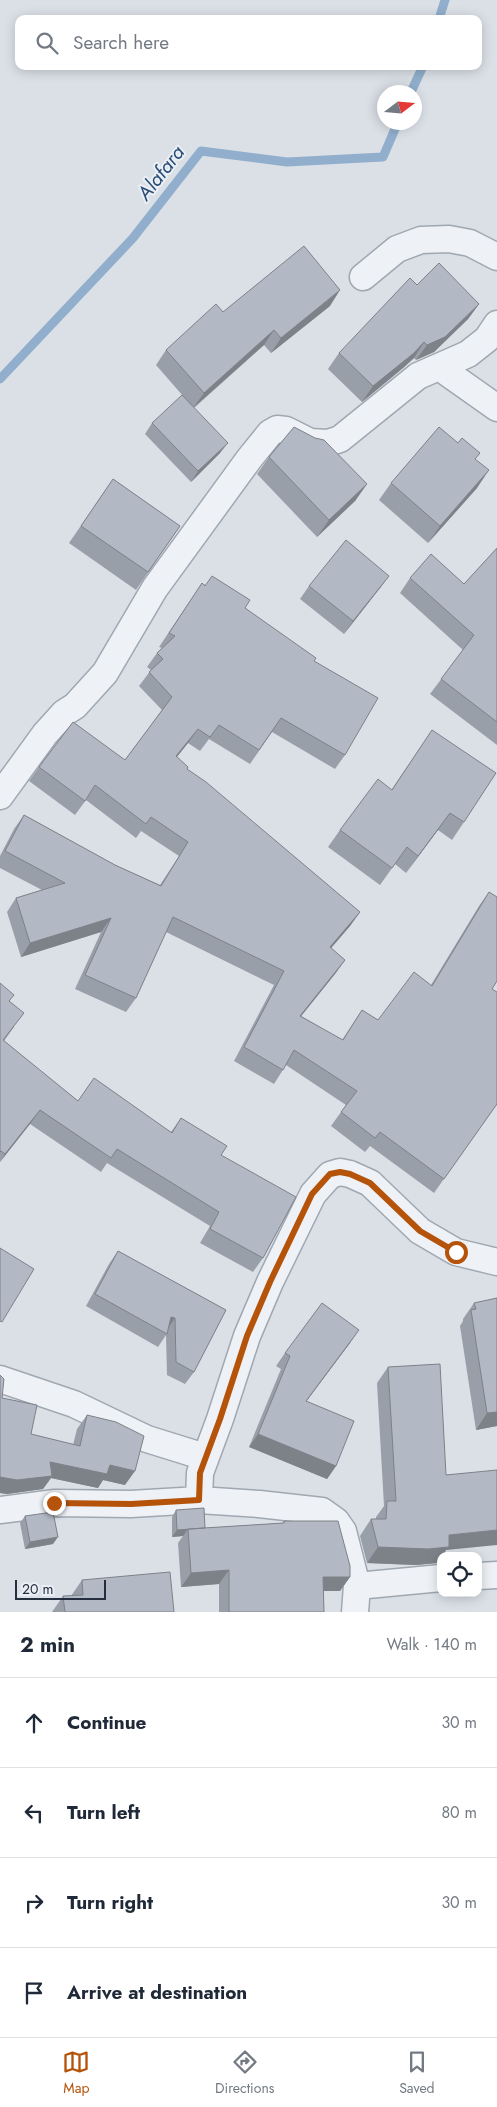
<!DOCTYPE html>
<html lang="en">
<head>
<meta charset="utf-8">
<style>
  body { margin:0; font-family:Jost,sans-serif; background:#f6f6f7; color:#1f2937 }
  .controls { position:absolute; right:15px; bottom:15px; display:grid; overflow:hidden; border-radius:10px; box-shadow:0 2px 12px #0003 }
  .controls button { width:45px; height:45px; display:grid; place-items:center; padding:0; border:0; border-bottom:1px solid #e0e1e3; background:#fff; color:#1f2937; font:25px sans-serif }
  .compass { position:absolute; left:377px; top:85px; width:45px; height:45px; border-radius:50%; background:#fff; box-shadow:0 2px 12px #0003; rotate:74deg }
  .scale { position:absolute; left:15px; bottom:12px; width:91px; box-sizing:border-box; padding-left:5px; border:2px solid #242e3f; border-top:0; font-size:14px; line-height:18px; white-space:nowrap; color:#242e3f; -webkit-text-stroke:4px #eaeff5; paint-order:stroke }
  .stop { position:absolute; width:15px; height:15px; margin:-11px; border:4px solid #b45309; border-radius:50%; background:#fff }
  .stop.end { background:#b45309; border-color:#fff; box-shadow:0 1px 5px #0008 }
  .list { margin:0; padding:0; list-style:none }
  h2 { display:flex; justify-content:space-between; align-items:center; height:65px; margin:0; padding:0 20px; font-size:21px }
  h2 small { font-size:16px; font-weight:400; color:#747a83 }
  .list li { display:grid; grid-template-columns:32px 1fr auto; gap:15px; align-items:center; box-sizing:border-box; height:90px; padding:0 20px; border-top:1px solid #e0e1e3 }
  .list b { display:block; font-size:19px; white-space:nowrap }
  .list em { font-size:16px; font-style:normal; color:#747a83 }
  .icon { flex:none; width:28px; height:28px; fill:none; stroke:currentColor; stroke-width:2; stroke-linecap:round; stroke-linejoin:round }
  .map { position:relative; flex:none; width:497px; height:1612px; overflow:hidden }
  .search { position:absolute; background:#fff; box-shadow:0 2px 12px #0003; left:15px; right:15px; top:15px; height:55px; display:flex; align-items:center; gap:12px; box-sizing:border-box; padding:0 18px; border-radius:10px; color:#747a83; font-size:19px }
  .sheet { height:425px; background:#fff }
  nav { display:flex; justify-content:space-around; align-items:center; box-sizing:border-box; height:70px; border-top:1px solid #e0e1e3; background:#fff; font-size:14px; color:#747a83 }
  nav a { display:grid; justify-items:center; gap:2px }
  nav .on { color:#b45309 }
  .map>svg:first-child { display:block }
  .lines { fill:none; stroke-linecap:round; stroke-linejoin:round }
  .stream { stroke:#91afcc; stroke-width:9 }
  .street-casing { stroke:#a0a7b1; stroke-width:29 }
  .street { stroke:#eef1f5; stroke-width:26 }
  .wall { fill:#999fa9 }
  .shaded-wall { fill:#7d8289 }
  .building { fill:#b2b9c4; stroke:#7d8289 }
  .route { stroke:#b45309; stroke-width:6 }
  .labels { text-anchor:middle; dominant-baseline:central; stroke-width:4; stroke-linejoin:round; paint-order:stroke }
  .water-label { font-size:20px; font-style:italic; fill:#2a4e76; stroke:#eaeff5 }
</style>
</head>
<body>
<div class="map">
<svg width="497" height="1612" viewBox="0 0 497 1612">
  <rect width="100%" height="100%" fill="#dbe0e7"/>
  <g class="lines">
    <!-- stream -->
    <path class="stream" d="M439 19 445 0
      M411 92 423 66
      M0 379 133 238 201 151 287 162 383 157 398 122"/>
    <defs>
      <path id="street" d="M363 277 397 249 421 240 449 239 470 243 497 257
        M439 367 497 408
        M0 796 45 734 64 713 75 706 105 673 155 588 249 459 270 433 277 429 286 430 310 442 328 443 340 439 418 376 468 354 487 339 497 324
        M0 1379 74 1404 147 1439 205 1457
        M199 1500 259 1504 322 1511 336 1521 343 1531 357 1586
        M0 1510 55 1503 131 1504 199 1500 200 1473 220 1419 247 1336 270 1282 313 1194 330 1175 340 1172 350 1174 370 1183 420 1231 456 1252 497 1262
        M478 1576 497 1575
        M355 1612 357 1586 441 1578"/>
    </defs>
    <!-- street casing -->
    <use href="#street" class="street-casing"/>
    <!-- street -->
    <use href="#street" class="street"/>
  </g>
  <!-- wall -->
  <path class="wall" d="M417 285 479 304 468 319 434 352 416 360 414 358 403 368 362 402 328 369 339 353Z
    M330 306 271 353 264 345 194 408 220 453 191 482 145 434 152 423 190 404 156 365 166 350 223 312Z
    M269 457 367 484 355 501 317 537 257 474Z
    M476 459 477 488 428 543 379 500 391 483Z
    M113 479 180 526 136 590 69 543Z
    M497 548V745L430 694 463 650 400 593 410 578 464 584Z
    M389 576 380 588 344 634 300 599 309 586Z
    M202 583 245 608 314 661 345 755 335 769 272 732 250 764 209 739 200 751 188 743 177 757 187 769 360 912 350 926 331 948 345 960 335 974 301 1016 342 1040 362 1010 378 1020 431 985 479 906 489 892 497 1104 434 1193 370 1146 365 1152 331 1126 346 1105 286 1065 274 1084 234 1061 274 985 166 932 136 998 126 1012 75 989 101 932 21 957 7 912 16 898 42 890 0 868V856L14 829 24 815 115 865 160 885 179 856 141 831 136 838 86 800 75 815 29 781 39 767 125 760 162 710 139 686 151 670 147 667 157 653 162 648 159 647Z
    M432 730 464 822 452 840 438 830 406 873 395 864 380 885 328 847 340 830 392 789Z
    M0 983 10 1001 14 1027 4 1041 78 1101 171 1132 181 1118 221 1155 263 1258 253 1272 200 1243 210 1226 107 1163 101 1172 30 1124 0 1162Z
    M118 1251 226 1310 194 1372 185 1384 167 1375 166 1335 158 1347 86 1306 109 1264Z
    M497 1298V1426L476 1430 460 1326 463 1321V1319L474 1303Z
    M350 1343 306 1401 336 1466 327 1479 249 1447 281 1369 276 1366 285 1353Z
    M388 1367 446 1475V1550L443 1556H441L437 1563 416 1565 367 1563 360 1536 371 1519H376V1517L384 1506 377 1383Z
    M0 1375 2 1398 31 1434 73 1445 77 1429 87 1415 125 1485 103 1480 98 1488 51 1478 43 1489 7 1494 0 1493Z
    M176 1510 205 1528 283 1523 284 1521 350 1577 340 1591H323L324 1612H219V1584L181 1587 178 1543 183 1536 172 1537V1517Z
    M25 1516 53 1544 25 1549 20 1523Z
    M82 1580 174 1612H52L63 1596H71Z"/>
  <!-- shaded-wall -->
  <path class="shaded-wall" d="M340 290 330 306 271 353 281 338Z
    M479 304 468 319 434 352 416 360 427 345Z
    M274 330 264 345 193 408 204 393Z
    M424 342 414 358 403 368 362 402 373 386Z
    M228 443 220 453 191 482 198 471Z
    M489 470 477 488 428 543 440 526Z
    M367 484 355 501 317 537 329 520Z
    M389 576 380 588 344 634 353 621Z
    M198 729 188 743 166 770 176 756Z
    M450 813 438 830 406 873 418 856Z
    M360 912 350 926 320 961 330 947Z
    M111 918 101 932 21 957 30 943Z
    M345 960 335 974 290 1030 300 1016Z
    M40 1110 30 1124 0 1162 5 1154Z
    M171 1317 175 1318 166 1331Z
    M359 1330 350 1343 297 1414 306 1401Z
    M497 1412V1426L476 1430 487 1413Z
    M258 1434 336 1466 327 1479 249 1447Z
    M50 1462 110 1465 135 1471 125 1485 103 1480 98 1488 51 1478 43 1489 7 1494 0 1493V1477Z
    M188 1529 183 1536 172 1537 177 1530Z
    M497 1530V1545L446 1550 443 1556H441V1558L437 1563 416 1565 367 1563 378 1547 449 1535Z
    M58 1537 53 1544 25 1549 30 1542Z
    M229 1570 219 1584 181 1587 191 1573Z
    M323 1577H350L340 1591H313Z"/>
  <!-- building -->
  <path class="building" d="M304 246 340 290 281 338 274 330 204 393 166 350 216 304 223 312Z
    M439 263 479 304 445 337 427 345 424 342 414 353 373 386 339 353 410 278 417 285Z
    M182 395 228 443 198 471 152 423Z
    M294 427 315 438 324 440 367 484 329 520 269 457Z
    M439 427 458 443 462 438 480 453 475 459 489 470 440 526 391 483Z
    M113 479 180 526 148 572 81 526Z
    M346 540 389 576 353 621 309 586Z
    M497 548V722L441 679 474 635 410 578 431 554 464 584Z
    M212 576 250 600 245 608 316 658 314 661 378 698 345 755 281 718 259 750 219 725 210 737 198 729 176 756 188 767 187 769 206 782 360 912 330 947 345 960 300 1016 343 1040 362 1010 378 1020 414 972 432 986 489 892 497 897V981L492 989 497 992V1104L444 1179 380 1132 375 1138 341 1112 357 1091 294 1050 283 1070 244 1047 284 971 173 917 136 998 85 975 111 918 30 943 16 898 65 883 5 851 24 815 115 865 161 886 188 842 151 817 146 824 95 785 85 801 39 767 73 722 125 760 172 697 149 672 163 659 157 653 175 636 169 633 202 583 205 586Z
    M432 730 496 773 464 822 450 813 418 856 407 847 392 868 340 830 378 779 392 790Z
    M0 983 14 995 9 1001 24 1013 3 1040 78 1101 94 1078 172 1133 181 1118 227 1146 221 1155 296 1197 263 1258 210 1229 219 1212 117 1149 111 1158 40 1110 5 1154 1 1151 0 1152Z
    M0 1248 34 1269 2 1322 0 1321Z
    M118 1251 226 1310 194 1372 176 1362 175 1318 171 1317 167 1334 95 1294Z
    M497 1298V1412L487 1413 471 1310 476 1309 474 1303Z
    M322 1303 359 1330 306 1401 354 1421 336 1466 258 1434 290 1356 285 1353Z
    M440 1364 446 1475 497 1470V1530L449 1535V1547L428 1549 378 1547 371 1519H386L387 1501H396L388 1367Z
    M0 1375 4 1379 2 1398 37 1405 31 1434 80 1446 87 1415 116 1422 144 1436 135 1471 110 1465 107 1474 50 1462 52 1476 17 1480 0 1477Z
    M204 1508 205 1528 177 1530 176 1510Z
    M53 1512 58 1537 30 1542 25 1516Z
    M284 1521H338L350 1566V1577H323L324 1612H229V1570L191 1573 188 1529 284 1523Z
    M170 1572 174 1612H65L63 1596 83 1595 82 1580Z"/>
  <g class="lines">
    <!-- route -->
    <path class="route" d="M54 1503 131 1504 199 1500 200 1473 220 1419 247 1336 270 1282 312 1194 330 1174 340 1172 350 1174 370 1183 420 1231 456 1252"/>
  </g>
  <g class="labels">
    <!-- water labels -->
    <g class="water-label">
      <text transform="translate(161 173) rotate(-52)">Alafara</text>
    </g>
  </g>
</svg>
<div class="controls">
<button><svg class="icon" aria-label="locate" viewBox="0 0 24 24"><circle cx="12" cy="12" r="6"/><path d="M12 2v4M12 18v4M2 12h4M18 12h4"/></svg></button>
</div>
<svg class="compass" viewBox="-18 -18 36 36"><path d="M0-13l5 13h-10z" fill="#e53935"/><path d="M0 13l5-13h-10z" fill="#747a83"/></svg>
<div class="scale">20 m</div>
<div class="stop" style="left:456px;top:1252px"></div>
<div class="stop end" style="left:54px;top:1503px"></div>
<div class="search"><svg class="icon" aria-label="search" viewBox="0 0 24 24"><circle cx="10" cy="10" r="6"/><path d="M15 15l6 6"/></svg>Search here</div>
</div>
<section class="sheet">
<h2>2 min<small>Walk · 140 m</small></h2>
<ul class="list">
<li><svg class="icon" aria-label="ahead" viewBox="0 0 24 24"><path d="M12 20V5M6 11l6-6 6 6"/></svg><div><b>Continue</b></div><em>30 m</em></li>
<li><svg class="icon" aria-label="left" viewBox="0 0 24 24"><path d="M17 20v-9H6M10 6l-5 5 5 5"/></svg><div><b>Turn left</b></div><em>80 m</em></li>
<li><svg class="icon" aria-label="right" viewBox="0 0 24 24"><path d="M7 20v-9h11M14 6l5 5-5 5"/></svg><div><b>Turn right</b></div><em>30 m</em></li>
<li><svg class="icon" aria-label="arrive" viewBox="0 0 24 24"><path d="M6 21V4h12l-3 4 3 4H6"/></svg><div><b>Arrive at destination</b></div></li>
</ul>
</section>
<nav>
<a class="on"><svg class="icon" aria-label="map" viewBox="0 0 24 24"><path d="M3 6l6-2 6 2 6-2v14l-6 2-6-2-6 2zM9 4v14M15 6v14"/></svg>Map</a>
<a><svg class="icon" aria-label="directions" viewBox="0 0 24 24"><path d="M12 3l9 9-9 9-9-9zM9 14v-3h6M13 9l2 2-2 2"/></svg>Directions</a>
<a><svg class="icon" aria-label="saved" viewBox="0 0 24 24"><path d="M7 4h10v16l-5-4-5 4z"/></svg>Saved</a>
</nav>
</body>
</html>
